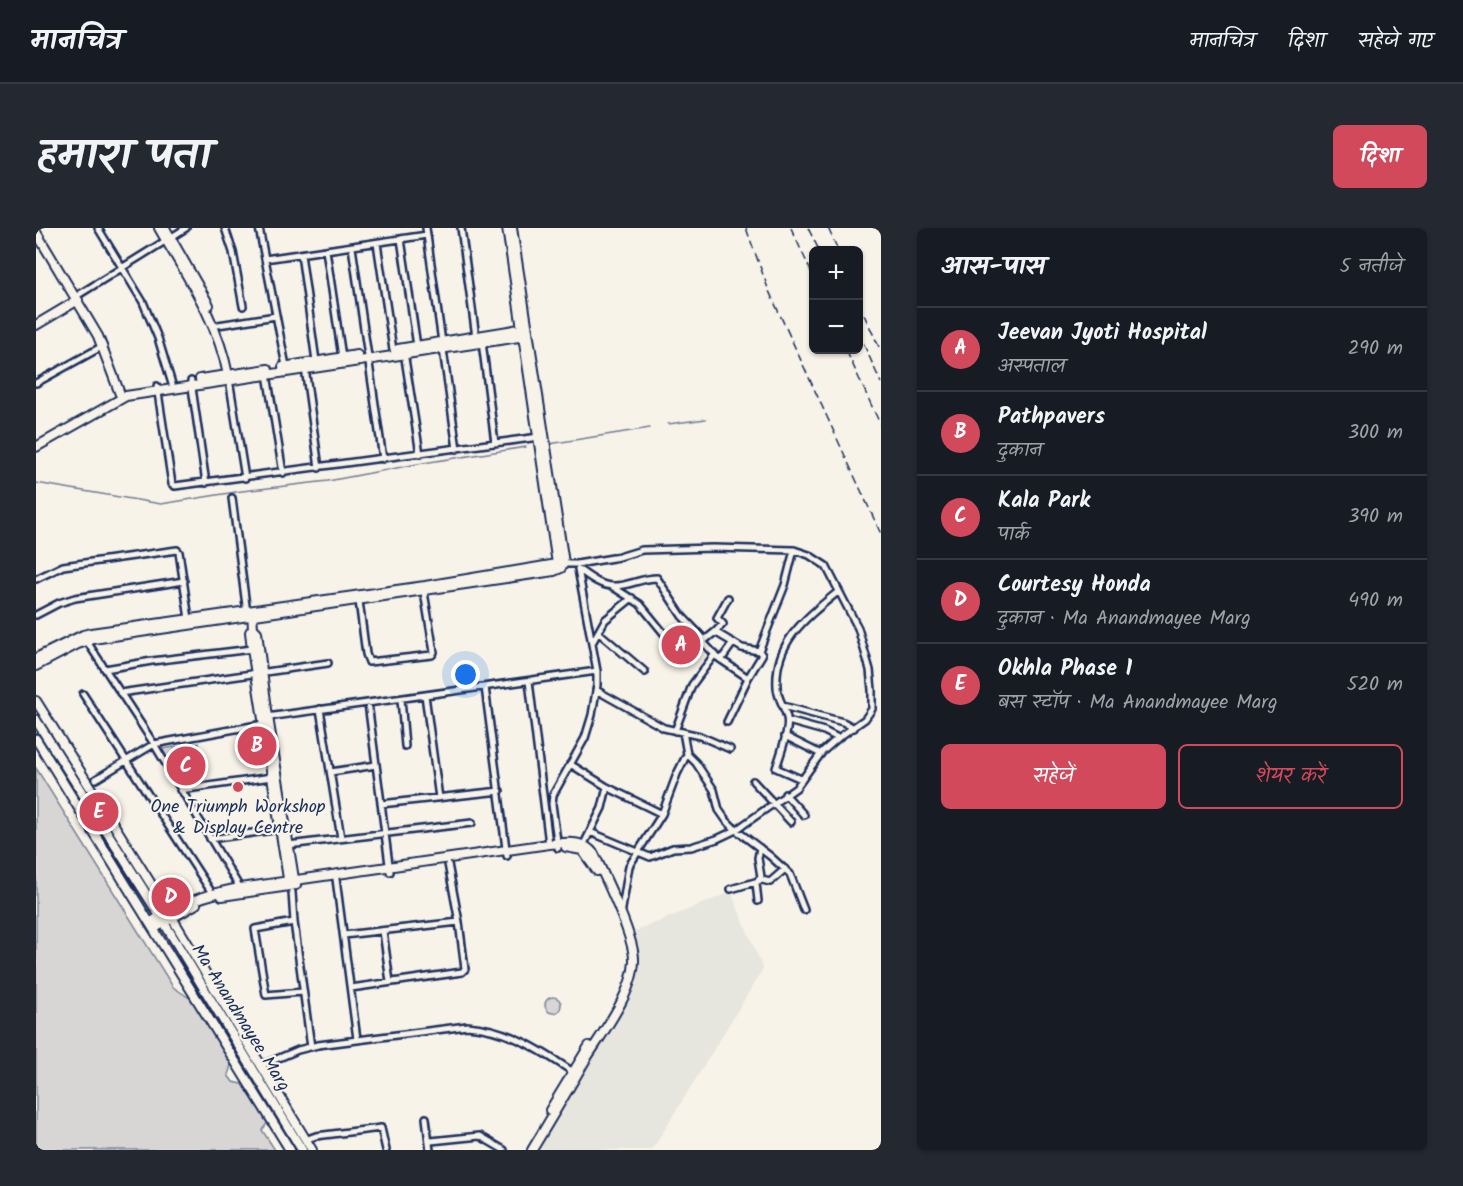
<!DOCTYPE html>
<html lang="hi">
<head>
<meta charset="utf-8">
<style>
  body { margin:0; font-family:Kalam,"Playpen Sans Deva",sans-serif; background:#242831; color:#f1f3f6 }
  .controls { position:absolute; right:18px; top:18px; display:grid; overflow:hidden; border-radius:9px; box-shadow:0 2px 4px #0004 }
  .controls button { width:54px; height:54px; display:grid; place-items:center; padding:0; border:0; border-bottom:2px solid #363941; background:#171b24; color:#f1f3f6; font:30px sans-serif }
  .you { position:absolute; left:430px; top:447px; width:21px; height:21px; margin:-15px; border:4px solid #fff; border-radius:50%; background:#1a73e8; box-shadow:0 0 0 9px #1a73e833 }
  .badge { display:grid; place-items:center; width:39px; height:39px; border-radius:50%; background:#d1495b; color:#fff; font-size:20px; font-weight:700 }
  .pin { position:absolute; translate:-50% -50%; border:3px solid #fff; box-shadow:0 2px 6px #0006 }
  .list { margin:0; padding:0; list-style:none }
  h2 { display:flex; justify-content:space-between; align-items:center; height:78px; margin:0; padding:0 24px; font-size:26px }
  h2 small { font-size:20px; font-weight:400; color:#9ea1a6 }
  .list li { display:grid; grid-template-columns:39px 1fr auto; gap:18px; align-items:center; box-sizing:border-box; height:84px; padding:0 24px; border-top:2px solid #363941 }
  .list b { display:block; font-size:22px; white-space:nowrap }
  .list p { margin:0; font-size:20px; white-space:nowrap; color:#9ea1a6 }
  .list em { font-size:20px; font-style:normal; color:#9ea1a6 }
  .actions { display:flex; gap:12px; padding:18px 24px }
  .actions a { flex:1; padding:14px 0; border:2px solid #d1495b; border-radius:9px; text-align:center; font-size:21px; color:#d1495b }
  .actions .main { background:#d1495b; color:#fff }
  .map { position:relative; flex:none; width:845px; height:922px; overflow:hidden; border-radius:9px }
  header { display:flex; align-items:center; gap:36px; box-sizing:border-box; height:84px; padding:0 30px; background:#171b24; border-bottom:2px solid #363941 }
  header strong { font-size:28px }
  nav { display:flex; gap:33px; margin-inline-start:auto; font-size:21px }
  .intro { display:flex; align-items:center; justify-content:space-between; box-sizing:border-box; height:144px; padding:0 36px }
  h1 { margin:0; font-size:42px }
  .button { padding:15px 27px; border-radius:9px; background:#d1495b; color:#fff; font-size:21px; font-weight:700 }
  main { display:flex; gap:36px; padding:0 36px }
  aside { flex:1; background:#171b24; border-radius:9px; box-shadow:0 2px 4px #0004 }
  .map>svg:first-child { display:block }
  .built { fill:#e6e5de }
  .green { fill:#d7d6d4; stroke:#798299; stroke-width:1.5 }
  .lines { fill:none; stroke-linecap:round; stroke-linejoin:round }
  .stream { stroke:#727c95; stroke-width:1.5 }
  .street-casing { stroke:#1b2f5e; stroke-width:10 }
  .secondary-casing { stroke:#1b2f5e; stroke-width:12 }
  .street { stroke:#f7f3e8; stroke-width:5 }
  .secondary { stroke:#f7f3e8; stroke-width:8 }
  .rail { stroke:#1b2f5e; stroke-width:1.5; stroke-dasharray:9 4.5; stroke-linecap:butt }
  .poi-dot { fill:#d1495b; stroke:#f7f3e8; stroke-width:2 }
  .labels { text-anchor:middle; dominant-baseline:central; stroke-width:4.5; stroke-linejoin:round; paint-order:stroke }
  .poi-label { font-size:18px; fill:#1b2f5e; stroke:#f7f3e8 }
  .street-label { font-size:18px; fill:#1b2f5e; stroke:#f7f3e8 }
</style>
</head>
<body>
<header>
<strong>मानचित्र</strong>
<nav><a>मानचित्र</a><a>दिशा</a><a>सहेजे गए</a></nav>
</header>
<div class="intro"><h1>हमारा पता</h1><a class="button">दिशा</a></div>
<main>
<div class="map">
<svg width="845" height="922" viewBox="0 0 845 922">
  <rect width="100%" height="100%" fill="#f7f3e8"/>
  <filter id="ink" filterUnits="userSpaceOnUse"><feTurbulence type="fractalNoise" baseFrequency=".0167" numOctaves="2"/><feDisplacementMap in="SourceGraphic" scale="12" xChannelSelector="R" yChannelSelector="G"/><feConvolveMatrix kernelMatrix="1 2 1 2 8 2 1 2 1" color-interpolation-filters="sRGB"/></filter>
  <g filter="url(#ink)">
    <!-- built -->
    <path class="built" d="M695 664 727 741 616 922H500L597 762 603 729 602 717 595 705Z"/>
    <!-- green -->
    <path class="green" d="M163 515 168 554 148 559 126 521Z
      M0 540 137 759 158 773 196 834 192 847 197 854 211 857 233 893 226 902 239 922H0Z
      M509 777a8 8 0 1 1 16 0a8 8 0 1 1-16 0Z"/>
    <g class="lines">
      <!-- stream -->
      <path class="stream" d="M632 196 670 191
        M513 216 614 200
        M0 255 125 276 206 263 292 253 387 235 490 219"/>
      <defs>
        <path id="street" d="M62 0 107 74 122 110 136 156
          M189 0 197 24 207 78
          M223 0 250 138
          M390 0 421 221
          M425 0 440 109
          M365 11 381 118
          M341 15 357 122
          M316 19 347 231
          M290 22 306 129
          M265 26 280 133
          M229 31 391 7
          M39 69 150 0
          M182 97 240 88
          M446 114 459 215
          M368 124 384 226
          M269 140 283 240
          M231 146 247 245
          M193 151 209 250
          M155 153 170 255
          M0 155 67 118
          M121 158 136 256 139 258 503 209
          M196 270 211 385
          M527 336H541L583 329 606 322 677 320 758 322 773 327 790 338 822 400 834 442 836 462V481L829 491 802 510 786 524 760 560 700 602 681 611 655 619 637 620 614 629 554 604
          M542 341C552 348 564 358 577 358 590 359 605 350 621 350L646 388 669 412 679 404 706 420 723 423 749 357 758 322
          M0 351 27 338 141 322 143 324 153 391
          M577 359 604 376 639 419 643 416 653 426 668 411
          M323 373 330 426 333 434 396 427 398 424 388 364
          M0 387 23 375 39 370 148 353
          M562 404 609 444
          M679 404 687 396 681 390 692 370
          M50 412 118 516 204 660
          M666 413 681 429 712 450
          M556 415 569 392 596 370
          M685 432 697 415
          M69 441 116 433 216 421
          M493 453 513 616
          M449 459 471 628
          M560 462 628 500 664 508 694 521
          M84 465 292 435
          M47 466 176 665
          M389 467 403 570
          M365 471 369 518
          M332 475 354 644
          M747 478 807 494 818 500
          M284 481 305 610
          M231 489 561 443
          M752 493 788 503 802 510
          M691 494 712 450 726 427 723 423
          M639 503 656 457 679 426
          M647 504 651 526 660 535 678 562 683 582 690 592 700 602 734 628 754 646 768 682
          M749 508 785 526
          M534 536 571 559 626 586
          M295 544 340 537
          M60 551 118 516 227 496
          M765 551 740 540C744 528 754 501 751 490 749 479 741 470 741 459 738 413 771 389 803 363
          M717 553 755 594
          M144 562 236 549
          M749 566 768 587
          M345 576 464 563
          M174 611 244 601
          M252 617 436 595
          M522 620 516 576 517 567 549 510 556 487 561 457V443L542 341
          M546 620 566 580 571 559
          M300 651 321 811
          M695 661 726 652 734 654 749 641
          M256 664 258 694 275 819
          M722 673 720 655 725 649 722 630 724 620
          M585 687 593 638 626 586 641 546 651 526
          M258 694 219 701 230 767 266 764
          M347 703 354 754
          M308 707 423 694
          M315 760 426 744 429 741 423 694 412 636
          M224 838 262 822 282 817 431 798C473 801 506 823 540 846
          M390 890 393 915
          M269 912 280 908 345 900 350 922
          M394 922 393 915 395 913 444 908 468 922"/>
        <path id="secondary" d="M123 0C151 49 181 90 192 147
          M129 0 173 77
          M0 4 62 108 84 166
          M0 97 42 72
          M362 121 490 100
          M247 139 321 127
          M164 151 232 141
          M0 219 90 168 490 108
          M216 385 217 400 214 404 216 421 253 657
          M217 400 221 404 232 489 259 657
          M0 430 47 407 55 405 389 358 521 336 471 0
          M0 438 42 416 57 411 518 343 525 340 528 335 521 290 476 0
          M0 473 132 683 276 922
          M0 492 124 688 266 922
          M0 511 254 922
          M530 619 546 622 561 643
          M186 668 260 657
          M115 694C145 676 169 666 204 660L513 616C531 615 546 611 558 626 569 649 599 710 598 733 597 765 567 804 550 831 532 862 514 892 496 922
          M119 700 160 676
          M514 882 553 818"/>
      </defs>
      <!-- street casing -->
      <use href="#street" class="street-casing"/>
      <!-- secondary casing -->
      <use href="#secondary" class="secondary-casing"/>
      <!-- street -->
      <use href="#street" class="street"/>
      <!-- secondary -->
      <use href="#secondary" class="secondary"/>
      <!-- rail -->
      <path class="rail" d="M710 0 733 63 845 306
        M755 0 778 50
        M772 0 783 22
        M792 0 802 22
        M822 74 845 123
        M822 103 845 155
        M810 122 845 198"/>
    </g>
  </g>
  <!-- markers -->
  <circle class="poi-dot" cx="202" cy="559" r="6"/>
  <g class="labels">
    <!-- poi labels -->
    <g class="poi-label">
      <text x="202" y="579">One Triumph Workshop<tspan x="202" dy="21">&amp; Display Centre</tspan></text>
    </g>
    <!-- street labels -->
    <g class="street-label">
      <text transform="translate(204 790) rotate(58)">Ma Anandmayee Marg</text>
    </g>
  </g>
</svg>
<div class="controls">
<button>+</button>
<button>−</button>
</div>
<div class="you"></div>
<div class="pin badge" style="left:645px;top:417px">A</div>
<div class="pin badge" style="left:221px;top:518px">B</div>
<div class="pin badge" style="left:150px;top:538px">C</div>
<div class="pin badge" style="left:135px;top:669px">D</div>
<div class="pin badge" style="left:63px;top:584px">E</div>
</div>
<aside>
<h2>आस-पास<small>5 नतीजे</small></h2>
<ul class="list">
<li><span class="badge">A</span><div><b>Jeevan Jyoti Hospital</b><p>अस्पताल</p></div><em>290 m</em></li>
<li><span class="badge">B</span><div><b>Pathpavers</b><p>दुकान</p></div><em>300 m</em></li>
<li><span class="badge">C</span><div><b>Kala Park</b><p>पार्क</p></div><em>390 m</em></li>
<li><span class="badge">D</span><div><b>Courtesy Honda</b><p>दुकान · Ma Anandmayee Marg</p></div><em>490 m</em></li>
<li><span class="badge">E</span><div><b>Okhla Phase 1</b><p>बस स्टॉप · Ma Anandmayee Marg</p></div><em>520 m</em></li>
</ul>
<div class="actions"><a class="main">सहेजें</a><a>शेयर करें</a></div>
</aside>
</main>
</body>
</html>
